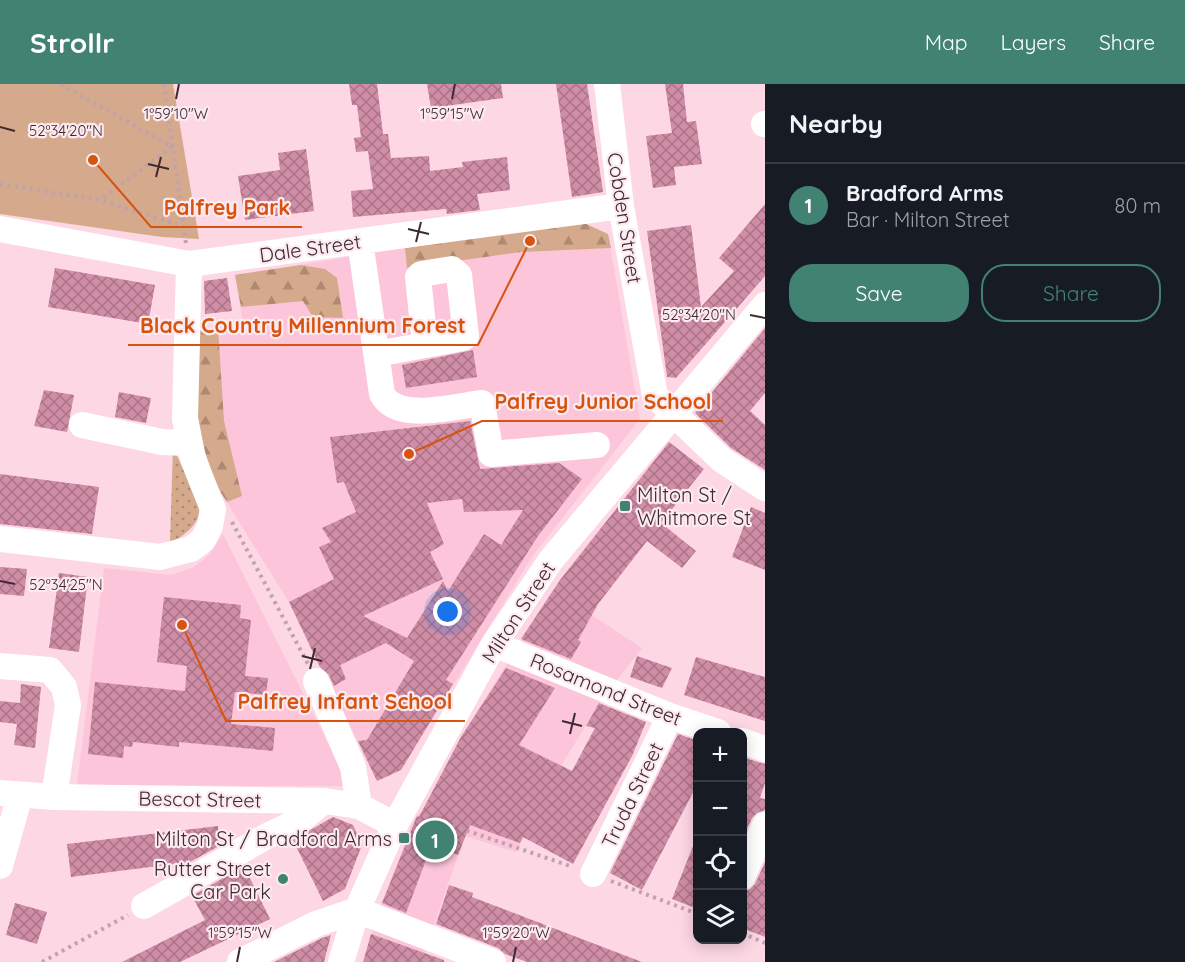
<!DOCTYPE html>
<html lang="en">
<head>
<meta charset="utf-8">
<style>
  body { margin:0; font-family:Quicksand,sans-serif; background:#20242c; color:#f1f3f6 }
  .controls { position:absolute; right:18px; bottom:18px; display:grid; overflow:hidden; border-radius:12px; box-shadow:0 3px 15px #0003 }
  .controls button { width:54px; height:54px; display:grid; place-items:center; padding:0; border:0; border-bottom:2px solid #363941; background:#171b24; color:#f1f3f6; font:30px sans-serif }
  .you { position:absolute; left:448px; top:528px; width:21px; height:21px; margin:-15px; border:4px solid #fff; border-radius:50%; background:#1a73e8; box-shadow:0 0 0 9px #1a73e833 }
  .badge { display:grid; place-items:center; width:39px; height:39px; border-radius:50%; background:#418272; color:#fff; font-size:20px; font-weight:700 }
  .pin { position:absolute; translate:-50% -50%; border:3px solid #fff; box-shadow:0 2px 6px #0006 }
  .list { margin:0; padding:0; list-style:none }
  h2 { display:flex; justify-content:space-between; align-items:center; height:78px; margin:0; padding:0 24px; font-size:26px }
  h2 small { font-size:20px; font-weight:400; color:#9ea1a6 }
  .list li { display:grid; grid-template-columns:39px 1fr auto; gap:18px; align-items:center; box-sizing:border-box; height:84px; padding:0 24px; border-top:2px solid #363941 }
  .list b { display:block; font-size:22px; white-space:nowrap }
  .list p { margin:0; font-size:20px; white-space:nowrap; color:#9ea1a6 }
  .list em { font-size:20px; font-style:normal; color:#9ea1a6 }
  .actions { display:flex; gap:12px; padding:18px 24px }
  .actions a { flex:1; padding:14px 0; border:2px solid #418272; border-radius:24px; text-align:center; font-size:21px; color:#418272 }
  .actions .main { background:#418272; color:#fff }
  .icon { flex:none; width:33px; height:33px; fill:none; stroke:currentColor; stroke-width:2; stroke-linecap:round; stroke-linejoin:round }
  .map { position:relative; flex:none; width:765px; height:878px; overflow:hidden }
  header { display:flex; align-items:center; gap:36px; box-sizing:border-box; height:84px; padding:0 30px; background:#418272; color:#fff }
  header strong { font-size:28px }
  nav { display:flex; gap:33px; margin-inline-start:auto; font-size:21px }
  main { display:flex }
  aside { flex:1; background:#171b24 }
  .map>svg:first-child { display:block }
  .built { fill:#fcc5d9 }
  .grass { fill:url(#grass-dots) }
  .forest { fill:url(#forest-firs) }
  .green { fill:#d5a98b }
  .building { fill:url(#building-cross-hatch); fill-rule:evenodd }
  .lines { fill:none; stroke-linecap:round; stroke-linejoin:round }
  .path { stroke:#c1a2ac; stroke-width:4; stroke-dasharray:3 4.5; stroke-linecap:butt }
  .minor { stroke:#fff; stroke-width:26 }
  .ticks { fill:none; stroke:#3d2b31; stroke-width:2 }
  .poi-dot { fill:#418272; stroke:#fdeaf0; stroke-width:2 }
  .labels { text-anchor:middle; dominant-baseline:central; stroke-width:4.5; stroke-linejoin:round; paint-order:stroke }
  .street-label { font-size:20px; fill:#3d2b31; stroke:#fdeaf0 }
  .poi-label { font-size:20px; fill:#3d2b31; stroke:#fdeaf0; text-anchor:end }
  .ticks-label { font-size:15px; text-anchor:middle; fill:#3d2b31; stroke:#fdeaf0; stroke-width:4.5; stroke-linejoin:round; paint-order:stroke }
  .leader { fill:none; stroke:#d75410; stroke-width:2 }
  .callout-dot { fill:#d75410; stroke:#fdeaf0; stroke-width:2 }
  .callout-label { font-size:21px; text-anchor:middle; font-weight:bold; fill:#d75410; stroke:#fdeaf0; stroke-width:4.5; stroke-linejoin:round; paint-order:stroke }
</style>
</head>
<body>
<header>
<strong>Strollr</strong>
<nav><a>Map</a><a>Layers</a><a>Share</a></nav>
</header>
<main>
<div class="map">
<svg width="765" height="878" viewBox="0 0 765 878">
  <defs>
    <pattern id="grass-dots" width="8" height="8" patternUnits="userSpaceOnUse" patternTransform="scale(1.5)"><rect width="8" height="8" fill="#d5a98b"/><path d="M2 2h.1M6 6h.1" fill="none" stroke="#ae8a72" stroke-width="1.8" stroke-linecap="round"/></pattern>
    <pattern id="forest-firs" width="22" height="20" patternUnits="userSpaceOnUse" patternTransform="scale(1.5)"><rect width="22" height="20" fill="#d5a98b"/><path d="M5 1l3.5 6h-7zM16 11l3.5 6h-7z" fill="#ae8a72"/></pattern>
    <pattern id="building-cross-hatch" width="8" height="8" patternUnits="userSpaceOnUse" patternTransform="scale(1.5)"><rect width="8" height="8" fill="#d08da6"/><path d="M0 0l8 8M0 8l8-8" fill="none" stroke="#aa7388"/></pattern>
  </defs>
  <rect width="100%" height="100%" fill="#fdd7e4"/>
  <!-- built -->
  <path class="built" d="M608 150 640 335 532 473 401 686 377 697 289 518 216 401 198 247 243 240 235 191 405 164Z
    M223 450 348 699 343 702 77 701 104 484 172 491 194 483 208 472Z
    M553 506 642 564 600 618 561 682 516 768 465 752 421 878H363L380 823 416 732 423 725 461 653Z"/>
  <!-- grass -->
  <path class="grass" d="M173 364C192 405 223 431 170 459Z"/>
  <!-- forest -->
  <path class="forest" d="M582 138 608 150 611 164 521 168 407 184 405 164Z
    M301 181 325 185 337 194 343 234 313 233 303 217 241 223 235 191Z
    M218 244 224 337 242 412 227 418 216 401 196 340 198 247Z"/>
  <!-- green -->
  <path class="green" d="M0 0H173L199 155 162 153 0 130Z"/>
  <!-- building -->
  <path class="building" d="M349 0H377L383 50H388L391 74 429 72 430 87 463 83 462 78 507 73 510 106 477 110 480 126 447 130 446 125 353 133 351 107 373 105 368 67 356 68 354 54 361 53 357 21H352Z
    M427 0H501L503 14 431 24Z
    M556 0H587L603 108 572 113Z
    M665 0H683L687 38 696 37 702 80 674 83 676 101 653 104 646 52 672 49Z
    M306 65 314 127 245 136 238 92 280 86 278 69Z
    M765 120V192L676 294 667 293 647 147 691 141 701 223 734 187 719 174Z
    M55 184 155 201 148 240 48 223Z
    M227 194 232 227 205 230 204 197Z
    M765 244V309L750 327 765 341V386L731 364 695 329Z
    M473 266 477 293 406 304 402 281Z
    M44 306 74 311 67 348 34 342Z
    M119 308 151 314 146 339 115 333Z
    M470 337 480 385 559 379 582 395 538 452 446 596 453 600 401 686 377 697 358 657 367 656 414 577 386 559 340 581 346 595 334 602 329 591 320 583 289 518 334 495 319 463 331 458 322 444 356 428 344 398 337 399 330 353ZM462 415 464 428 523 426 501 461 484 450 448 507 443 497 407 554 363 532 443 495 430 468 444 460 427 419Z
    M669 358 704 385 661 439 696 467 682 484 647 457 598 520 578 556 581 558 571 575 521 555 560 496Z
    M0 390 99 403 92 450 0 440Z
    M751 423 765 429V486L732 473Z
    M0 483 27 485 24 512 0 510Z
    M59 489 88 493 79 568 49 564Z
    M164 513 241 521 240 534 251 536 245 592 268 594 266 611 235 608 231 640 275 644 273 667 179 658V663L133 658 132 663 124 662 123 674 88 670 95 598 185 607 187 582 157 578Z
    M637 572 672 584 662 604 630 593Z
    M696 573 765 593V637L684 611Z
    M506 584 555 604 519 661 572 687 595 644 586 642 599 619 646 638 632 672 573 780 523 753 520 759 470 741 458 771 432 760 406 829 382 819 415 737 417 732 419 733 461 653Z
    M21 600 41 603 35 664 14 661 17 640 0 638V617L20 619Z
    M678 650 698 657V699L642 806 610 789Z
    M742 673 765 680V699L760 714 765 715V726L757 729 752 734 742 755Z
    M333 733 353 741 362 761 345 805 323 817 293 756Z
    M218 742 219 762 190 778 71 793 67 760Z
    M697 752H698V825L672 815Z
    M765 778V853L742 844V808L750 805 755 800Z
    M244 782 270 835 180 878H122L205 836 192 812Z
    M449 801 473 809 472 813 642 878H527L505 870 498 864 436 840Z
    M15 819 47 828 37 860 6 851Z
    M371 850 444 876V878H363Z
    M331 851 324 878H274L322 854Z"/>
  <g class="lines">
    <!-- path -->
    <path class="path" d="M61 0 172 63 100 116
      M164 0 186 160
      M0 100 100 116 182 142
      M232 438 308 580
      M424 732 573 783
      M611 797 698 830
      M742 849 765 859
      M42 878 128 831"/>
    <!-- minor -->
    <path class="minor" d="M607 0 621 122 655 312 722 376 765 404
      M764 40H765
      M0 145 189 180 621 122
      M360 157 382 310C397 339 455 322 482 319L491 370 597 361
      M377 270 463 254 466 252 459 191 452 185 421 190 418 193 425 261
      M82 341 162 358 188 359
      M0 455 160 473 191 465 203 456 210 442 213 425 193 375 185 334 189 180
      M494 560 670 632 718 648
      M0 582 50 586 64 603 68 621 54 713
      M316 597 353 683 359 722
      M742 657 765 665
      M0 709 54 713 324 717 359 722 395 741
      M0 782 20 711
      M593 790 670 632
      M742 793 765 741
      M144 822 267 752 299 737 324 717
      M240 878 316 840 357 826 493 878
      M341 878 357 826 395 741 494 560 551 476 765 221"/>
  </g>
  <!-- ticks -->
  <path class="ticks" d="M176 15 179 0M452 15 455 0M0 43 15 47M148 80 169 85M156 93 161 73M408 145 429 150M416 158 421 138M750 231 765 234M0 497 15 500M302 572 322 577M310 585 315 564M562 637 582 642M570 650 575 629M237 878 240 863M513 878 516 863"/>
  <!-- markers -->
  <g class="poi-dot">
    <rect x="619" y="416" width="12" height="12" rx="3"/>
    <rect x="398" y="748" width="12" height="12" rx="3"/>
    <circle cx="283" cy="795" r="6"/>
  </g>
  <g class="labels">
    <!-- street labels -->
    <g class="street-label">
      <text transform="translate(625 134) rotate(81)">Cobden Street</text>
      <text transform="translate(310 164) rotate(-8)">Dale Street</text>
      <text transform="translate(518 528) rotate(-57)">Milton Street</text>
      <text transform="translate(606 605) rotate(22)">Rosamond Street</text>
      <text transform="translate(632 711) rotate(-64)">Truda Street</text>
      <text transform="translate(200 715) rotate(1)">Bescot Street</text>
    </g>
    <!-- poi labels -->
    <g class="poi-label">
      <text x="637" y="410" text-anchor="start">Milton St /<tspan x="637" dy="23">Whitmore St</tspan></text>
      <text x="392" y="754">Milton St / Bradford Arms</text>
      <text x="271" y="784">Rutter Street<tspan x="271" dy="23">Car Park</tspan></text>
    </g>
  </g>
  <g class="ticks-label">
    <text x="176" y="35">1°59'10"W</text>
    <text x="452" y="35">1°59'15"W</text>
    <text x="66" y="52">52°34'20"N</text>
    <text x="699" y="236">52°34'20"N</text>
    <text x="66" y="506">52°34'25"N</text>
    <text x="240" y="854">1°59'15"W</text>
    <text x="516" y="854">1°59'20"W</text>
  </g>
  <!-- callouts -->
  <path class="leader" d="M93 76L151 143H302M530 157L478 261H128M409 370L482 337H723M182 541L226 637H465"/>
  <g class="callout-dot">
    <circle cx="93" cy="76" r="6"/>
    <circle cx="530" cy="157" r="6"/>
    <circle cx="409" cy="370" r="6"/>
    <circle cx="182" cy="541" r="6"/>
  </g>
  <g class="callout-label">
    <text x="227" y="131">Palfrey Park</text>
    <text x="303" y="249">Black Country Millennium Forest</text>
    <text x="603" y="325">Palfrey Junior School</text>
    <text x="345" y="625">Palfrey Infant School</text>
  </g>
</svg>
<div class="controls">
<button>+</button>
<button>−</button>
<button><svg class="icon" aria-label="locate" viewBox="0 0 24 24"><circle cx="12" cy="12" r="6"/><path d="M12 2v4M12 18v4M2 12h4M18 12h4"/></svg></button>
<button><svg class="icon" aria-label="layers" viewBox="0 0 24 24"><path d="M12 4l9 5-9 5-9-5zM3 14l9 5 9-5"/></svg></button>
</div>
<div class="you"></div>
<div class="pin badge" style="left:435px;top:756px">1</div>
</div>
<aside>
<h2>Nearby<small></small></h2>
<ul class="list">
<li><span class="badge">1</span><div><b>Bradford Arms</b><p>Bar · Milton Street</p></div><em>80 m</em></li>
</ul>
<div class="actions"><a class="main">Save</a><a>Share</a></div>
</aside>
</main>
</body>
</html>
